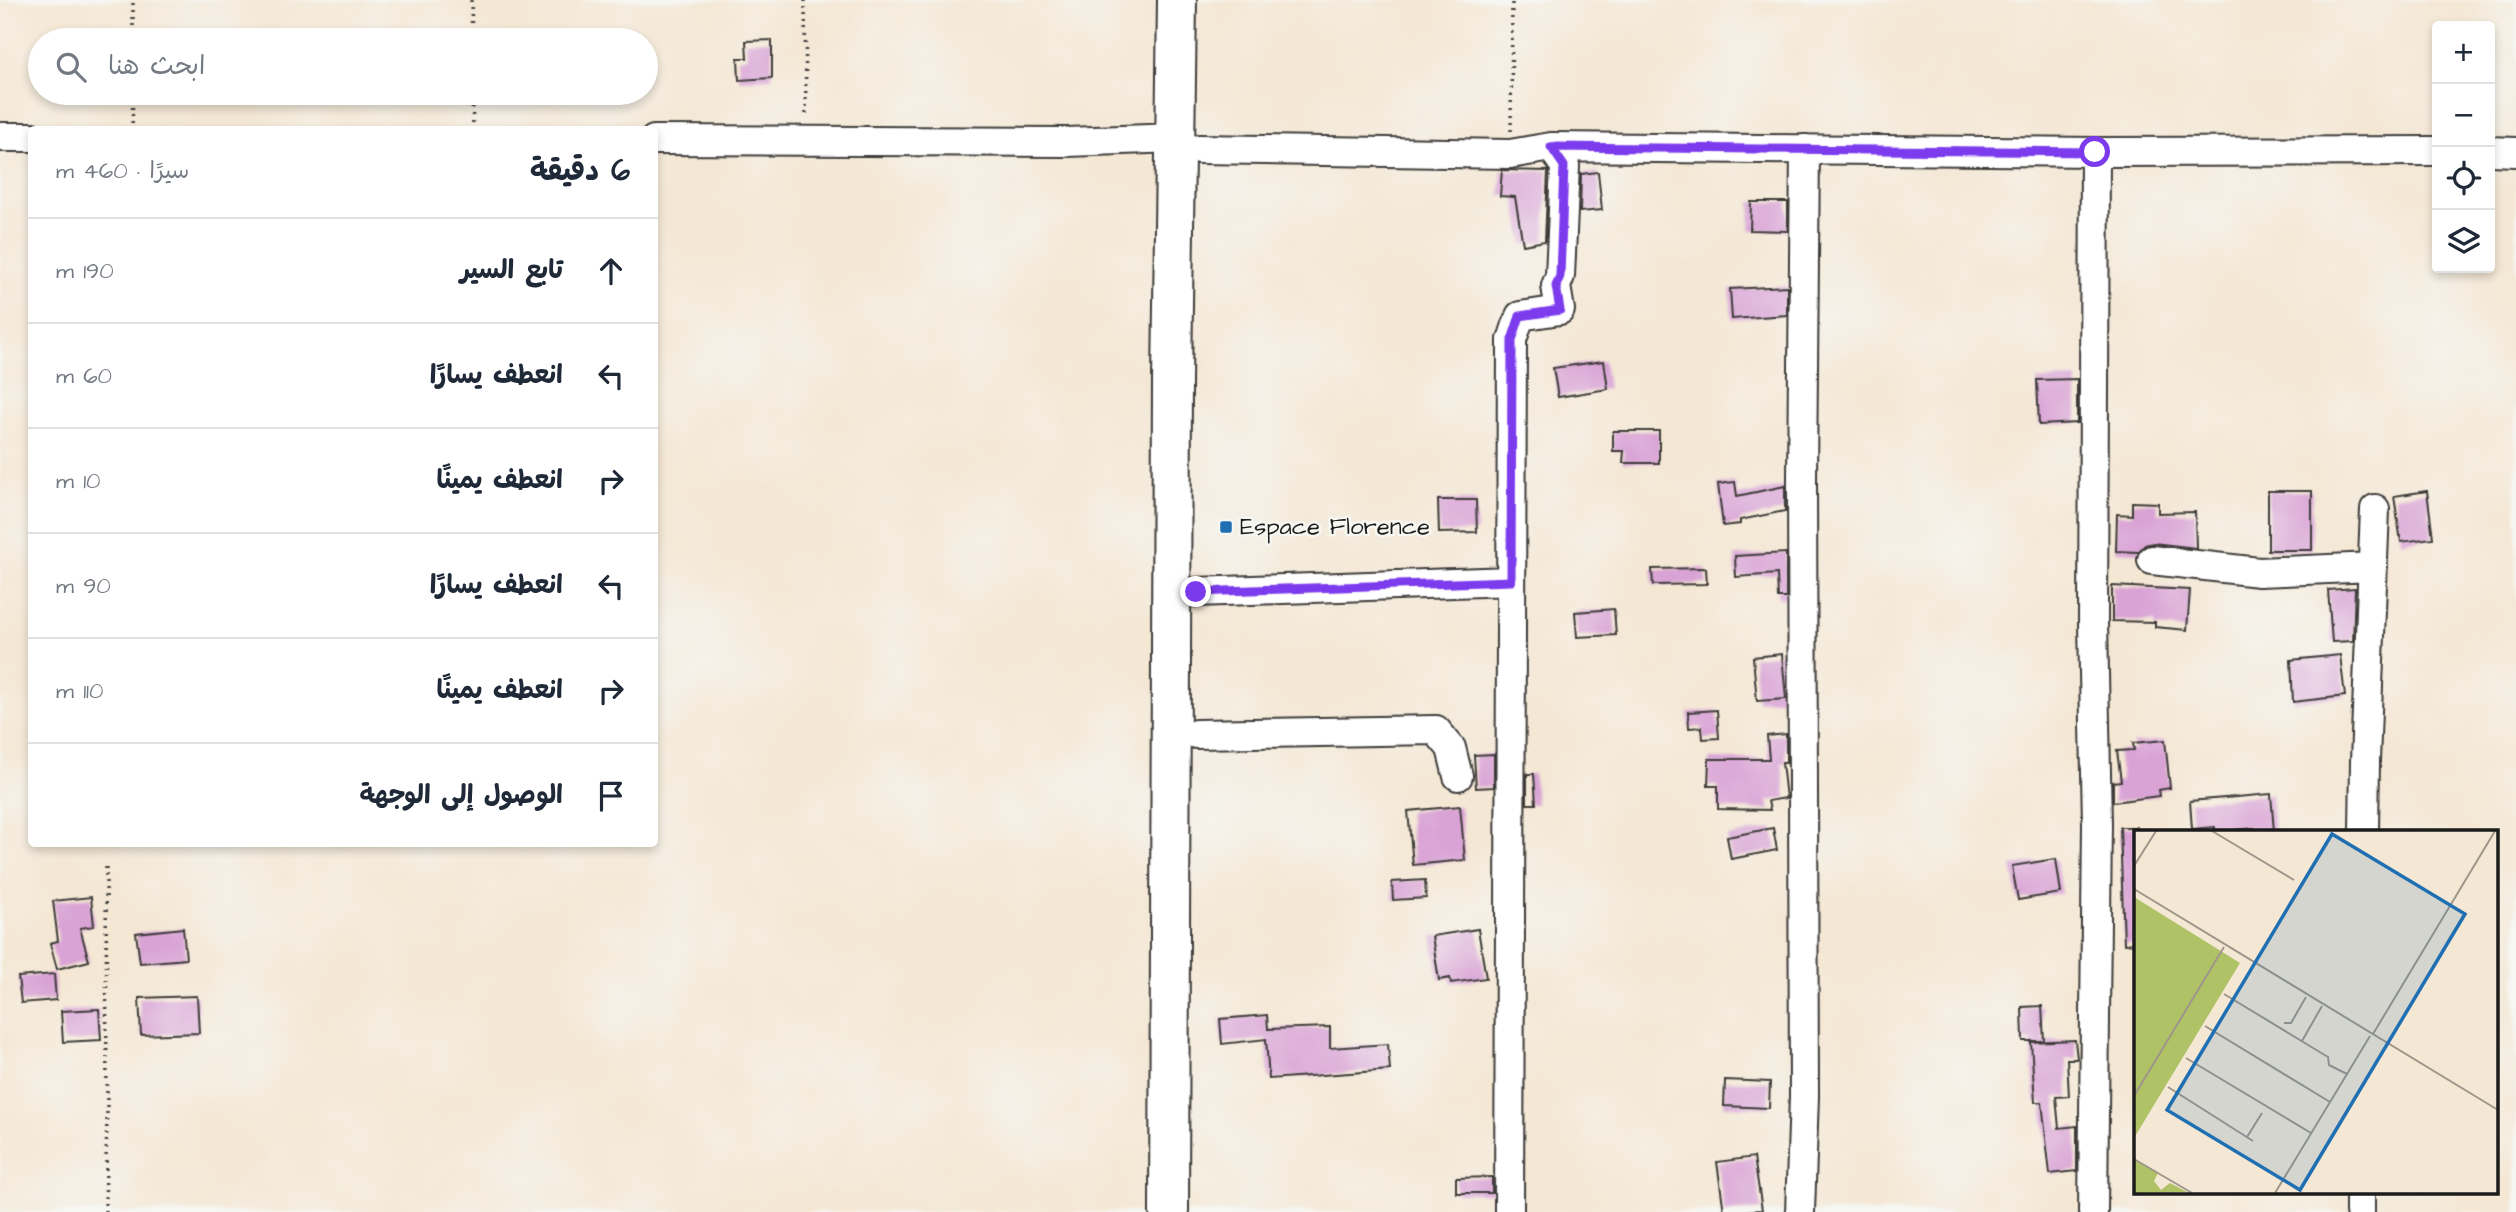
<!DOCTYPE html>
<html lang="ar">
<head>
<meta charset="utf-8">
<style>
  body { margin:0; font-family:"Architects Daughter","Playpen Sans Arabic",sans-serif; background:#f2f2f3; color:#1f2937; direction:rtl }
  .controls { position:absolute; right:21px; top:21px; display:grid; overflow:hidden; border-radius:7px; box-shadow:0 4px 10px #0003 }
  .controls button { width:63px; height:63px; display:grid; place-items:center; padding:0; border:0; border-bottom:2px solid #e0e1e3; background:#fff; color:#1f2937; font:35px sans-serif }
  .stop { position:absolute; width:21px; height:21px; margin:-16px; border:5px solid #7c3aed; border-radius:50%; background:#fff }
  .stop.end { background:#7c3aed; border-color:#fff; box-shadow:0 2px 7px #0008 }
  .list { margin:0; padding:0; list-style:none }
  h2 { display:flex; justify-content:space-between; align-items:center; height:91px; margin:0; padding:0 28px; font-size:30px }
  h2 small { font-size:23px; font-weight:400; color:#747a83 }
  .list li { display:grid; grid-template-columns:46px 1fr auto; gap:21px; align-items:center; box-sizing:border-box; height:105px; padding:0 28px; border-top:2px solid #e0e1e3 }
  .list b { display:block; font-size:26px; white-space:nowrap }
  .list em { font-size:23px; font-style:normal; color:#747a83 }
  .icon { flex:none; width:38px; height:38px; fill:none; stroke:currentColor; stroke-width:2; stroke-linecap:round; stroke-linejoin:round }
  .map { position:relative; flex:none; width:2516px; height:1212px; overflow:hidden; direction:ltr }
  .search { position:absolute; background:#fff; box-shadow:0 4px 10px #0003; left:28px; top:28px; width:630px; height:77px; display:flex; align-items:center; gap:18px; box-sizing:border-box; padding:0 24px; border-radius:38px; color:#747a83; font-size:26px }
  .panel { position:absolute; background:#fff; box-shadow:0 4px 10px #0003; left:28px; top:126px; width:630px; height:721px; border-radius:7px; direction:rtl }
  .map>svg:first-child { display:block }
  .building { fill:#d9a3d5 }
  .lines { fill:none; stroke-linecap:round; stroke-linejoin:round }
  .minor-casing { stroke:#3c3a38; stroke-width:32 }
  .highway-casing { stroke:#3c3a38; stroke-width:42 }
  .path { stroke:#3c3a38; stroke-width:3.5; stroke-dasharray:2 5; stroke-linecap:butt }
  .minor { stroke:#fff; stroke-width:28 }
  .highway { stroke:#fff; stroke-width:38 }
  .route { stroke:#7c3aed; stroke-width:9 }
  .poi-dot { fill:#1f6fb2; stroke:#f6f6f2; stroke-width:2.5 }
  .labels { text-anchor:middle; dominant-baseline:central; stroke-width:5; stroke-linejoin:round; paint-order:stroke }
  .poi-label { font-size:24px; fill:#1c1c1c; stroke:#f6f6f2; text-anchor:start }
  .inset-road { fill:none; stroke:#9e968a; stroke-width:2 }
  .view { fill:#1f6fb2; fill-opacity:0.15; stroke:#1f6fb2; stroke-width:3.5 }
  .inset-edge { fill:none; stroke:#1c1c1c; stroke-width:3.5 }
</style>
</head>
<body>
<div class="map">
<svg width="2516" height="1212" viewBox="0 0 2516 1212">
  <rect width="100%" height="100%" fill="#f6f6f2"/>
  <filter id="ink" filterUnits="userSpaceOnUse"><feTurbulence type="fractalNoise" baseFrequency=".0143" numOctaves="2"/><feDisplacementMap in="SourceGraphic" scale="14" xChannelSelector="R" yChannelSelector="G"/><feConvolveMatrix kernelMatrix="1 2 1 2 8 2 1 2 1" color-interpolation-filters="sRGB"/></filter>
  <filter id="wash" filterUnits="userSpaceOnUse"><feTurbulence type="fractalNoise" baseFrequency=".00686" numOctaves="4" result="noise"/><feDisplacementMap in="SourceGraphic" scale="28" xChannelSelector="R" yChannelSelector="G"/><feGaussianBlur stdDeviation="1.57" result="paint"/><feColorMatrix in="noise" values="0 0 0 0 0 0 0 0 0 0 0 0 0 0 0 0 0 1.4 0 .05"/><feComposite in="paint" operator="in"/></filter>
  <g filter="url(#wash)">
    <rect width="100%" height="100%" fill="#f4e7d4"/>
    <g id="blocks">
      <!-- building -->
      <path class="building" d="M772 40V78L739 80 738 58H747L746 41Z
        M1502 170 1548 171 1545 241 1523 245 1515 197 1500 196Z
        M1598 172 1602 210 1580 212 1581 174Z
        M1751 202H1788V231L1750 230Z
        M1787 286V315L1732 319 1730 289Z
        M1604 361 1608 389 1558 397 1553 368Z
        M2077 379V423L2039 425 2037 380Z
        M1613 431H1659V463H1623L1624 451H1613Z
        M1735 482 1737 496 1785 486V511L1740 520V524L1723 526 1718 484Z
        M2268 491H2312V550H2268Z
        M2427 491 2433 538 2401 542 2394 496Z
        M1438 500H1476L1477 532 1439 533Z
        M2132 502 2158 503V513L2195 512 2196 548 2153 543 2145 545 2138 552 2116 551 2117 514 2132 515Z
        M1786 553V598H1778L1777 574 1736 577 1735 556Z
        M1706 568 1707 584 1653 585 1652 569Z
        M2112 586 2190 590 2187 630 2155 627V622L2112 621Z
        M2355 588 2353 641 2332 642 2328 590Z
        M1614 609 1616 635 1577 637 1575 612Z
        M1782 654 1786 699 1757 701 1753 657Z
        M2340 655 2345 696 2293 702 2291 660Z
        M1717 710 1719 738 1703 739 1702 727 1689 728 1688 712Z
        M1786 734V763H1782L1786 798 1768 801 1770 810 1718 809V786H1708L1709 759H1769L1767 736Z
        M2165 740 2170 788 2158 790 2159 796 2113 802V782L2121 781 2117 751 2134 750 2133 743Z
        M1494 754V787L1476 788 1474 755Z
        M1527 774H1534L1536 804H1527Z
        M2271 794 2274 832H2254V828L2215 832V827L2192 829 2190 801Z
        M1460 806 1465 860 1413 865 1408 811Z
        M2120 827H2136V943L2124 944Z
        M1773 828 1777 850 1731 859 1727 837Z
        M2056 859 2061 893 2018 900 2012 866Z
        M1425 880 1426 898 1393 900 1392 882Z
        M91 897 94 926 80 928 89 961 57 969 50 943 58 941 53 901Z
        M183 928 186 959 140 963 136 933Z
        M1478 929 1486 978 1451 983 1450 978 1439 980 1432 936Z
        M54 974 56 1000 21 1003 18 977Z
        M197 996 199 1033 141 1035 139 998Z
        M2042 1006 2044 1041H2023L2022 1007Z
        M99 1009 101 1040 63 1042 61 1011Z
        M1267 1015 1268 1029 1330 1027V1048L1388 1044 1390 1070 1269 1079 1266 1039 1222 1044 1220 1019Z
        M2075 1040 2077 1059H2067L2069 1096 2056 1097 2059 1128 2077 1126V1171L2050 1174 2042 1102H2035L2031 1042Z
        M1725 1080 1770 1082 1769 1108 1724 1106Z
        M1754 1157 1762 1210 1724 1212 1717 1162Z
        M1492 1177V1193H1456V1178Z"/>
    </g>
  </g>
  <g filter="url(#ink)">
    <use href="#blocks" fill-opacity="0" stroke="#3c3a38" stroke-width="2"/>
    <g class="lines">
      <defs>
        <path id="minor" d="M0 137H32
          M654 140 1067 142 1176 138
          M1199 149 1510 154 1551 147 2095 152 2437 151
          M2490 151 2516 152
          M2152 560 2259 572 2373 567
          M1196 592 1511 581
          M1196 734 1436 730 1451 748 1458 776
          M2364 832 2365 761 2375 509
          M1509 1212 1512 340 1520 316 1560 310 1556 286 1560 276 1565 166 1551 147
          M1800 1212 1804 1096 1802 479 1805 149
          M2093 1212 2097 823 2093 622 2095 152
          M2360 1212V1193"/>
        <path id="highway" d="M1169 1212 1172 382 1177 0"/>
      </defs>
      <!-- minor casing -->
      <use href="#minor" class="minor-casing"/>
      <!-- highway casing -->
      <use href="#highway" class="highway-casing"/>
      <!-- path -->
      <path class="path" d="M471 0 472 40
        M805 0 806 117
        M133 40V0
        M472 93 473 130
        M132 130 133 93
        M1511 131 1512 0
        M105 1212 107 1115 106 867"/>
      <!-- minor -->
      <use href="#minor" class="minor"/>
      <!-- highway -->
      <use href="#highway" class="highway"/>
    </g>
  </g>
  <g class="lines" filter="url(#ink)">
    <!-- route -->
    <path class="route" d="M1196 592 1511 581 1512 340 1520 316 1560 310 1556 286 1560 276 1564 166 1551 147 2095 152"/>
  </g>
  <!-- markers -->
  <rect class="poi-dot" x="1219" y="520" width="14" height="14" rx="3.5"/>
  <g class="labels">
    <!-- poi labels -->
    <g class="poi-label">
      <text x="1240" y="527">Espace Florence</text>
    </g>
  </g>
  <!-- overview -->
  <g transform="translate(2134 830)">
    <rect width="364" height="364" fill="#f4e7d4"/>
    <path d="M0 67 106 133 0 308ZM0 329 24 343 20 351 27 360 36 353 53 362 0 363Z" fill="#afc266"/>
    <path class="inset-road" d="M78 1 160 50M0 36 22 1M0 59 364 280M90 164 194 227 195 235 213 244M150 193H157L172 167M71 196 196 272M239 204 361 1M168 211 188 176M52 228 177 303M34 257 119 311M0 266 90 117M113 307 128 283M0 329 58 363M141 363 236 206"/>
    <path class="view" d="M198 4 331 84 166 360 33 280Z"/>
    <rect width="364" height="364" class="inset-edge"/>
  </g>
</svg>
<div class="controls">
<button>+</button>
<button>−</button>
<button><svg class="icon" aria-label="locate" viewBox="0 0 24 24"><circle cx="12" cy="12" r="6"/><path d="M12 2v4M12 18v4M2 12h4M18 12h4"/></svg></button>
<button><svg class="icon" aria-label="layers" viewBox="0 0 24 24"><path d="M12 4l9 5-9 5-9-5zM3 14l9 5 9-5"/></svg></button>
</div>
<div class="stop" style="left:2095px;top:152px"></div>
<div class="stop end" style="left:1196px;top:592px"></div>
<div class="search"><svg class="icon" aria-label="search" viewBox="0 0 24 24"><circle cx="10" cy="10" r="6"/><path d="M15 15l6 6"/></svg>ابحث هنا</div>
<section class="panel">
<h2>6 دقيقة<small>سيرًا · 460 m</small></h2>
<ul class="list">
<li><svg class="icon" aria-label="ahead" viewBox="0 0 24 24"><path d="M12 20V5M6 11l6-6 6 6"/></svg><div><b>تابع السير</b></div><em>190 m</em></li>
<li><svg class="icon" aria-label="left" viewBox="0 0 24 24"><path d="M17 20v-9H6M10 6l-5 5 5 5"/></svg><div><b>انعطف يسارًا</b></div><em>60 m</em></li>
<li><svg class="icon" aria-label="right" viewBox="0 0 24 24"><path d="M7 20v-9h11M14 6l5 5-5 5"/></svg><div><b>انعطف يمينًا</b></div><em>10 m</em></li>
<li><svg class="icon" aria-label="left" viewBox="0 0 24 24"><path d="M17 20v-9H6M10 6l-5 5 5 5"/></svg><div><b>انعطف يسارًا</b></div><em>90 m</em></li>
<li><svg class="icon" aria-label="right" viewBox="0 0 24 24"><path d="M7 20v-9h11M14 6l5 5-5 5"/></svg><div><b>انعطف يمينًا</b></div><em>110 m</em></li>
<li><svg class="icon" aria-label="arrive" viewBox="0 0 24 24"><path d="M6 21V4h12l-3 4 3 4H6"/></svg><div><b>الوصول إلى الوجهة</b></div></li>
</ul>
</section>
</div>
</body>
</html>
